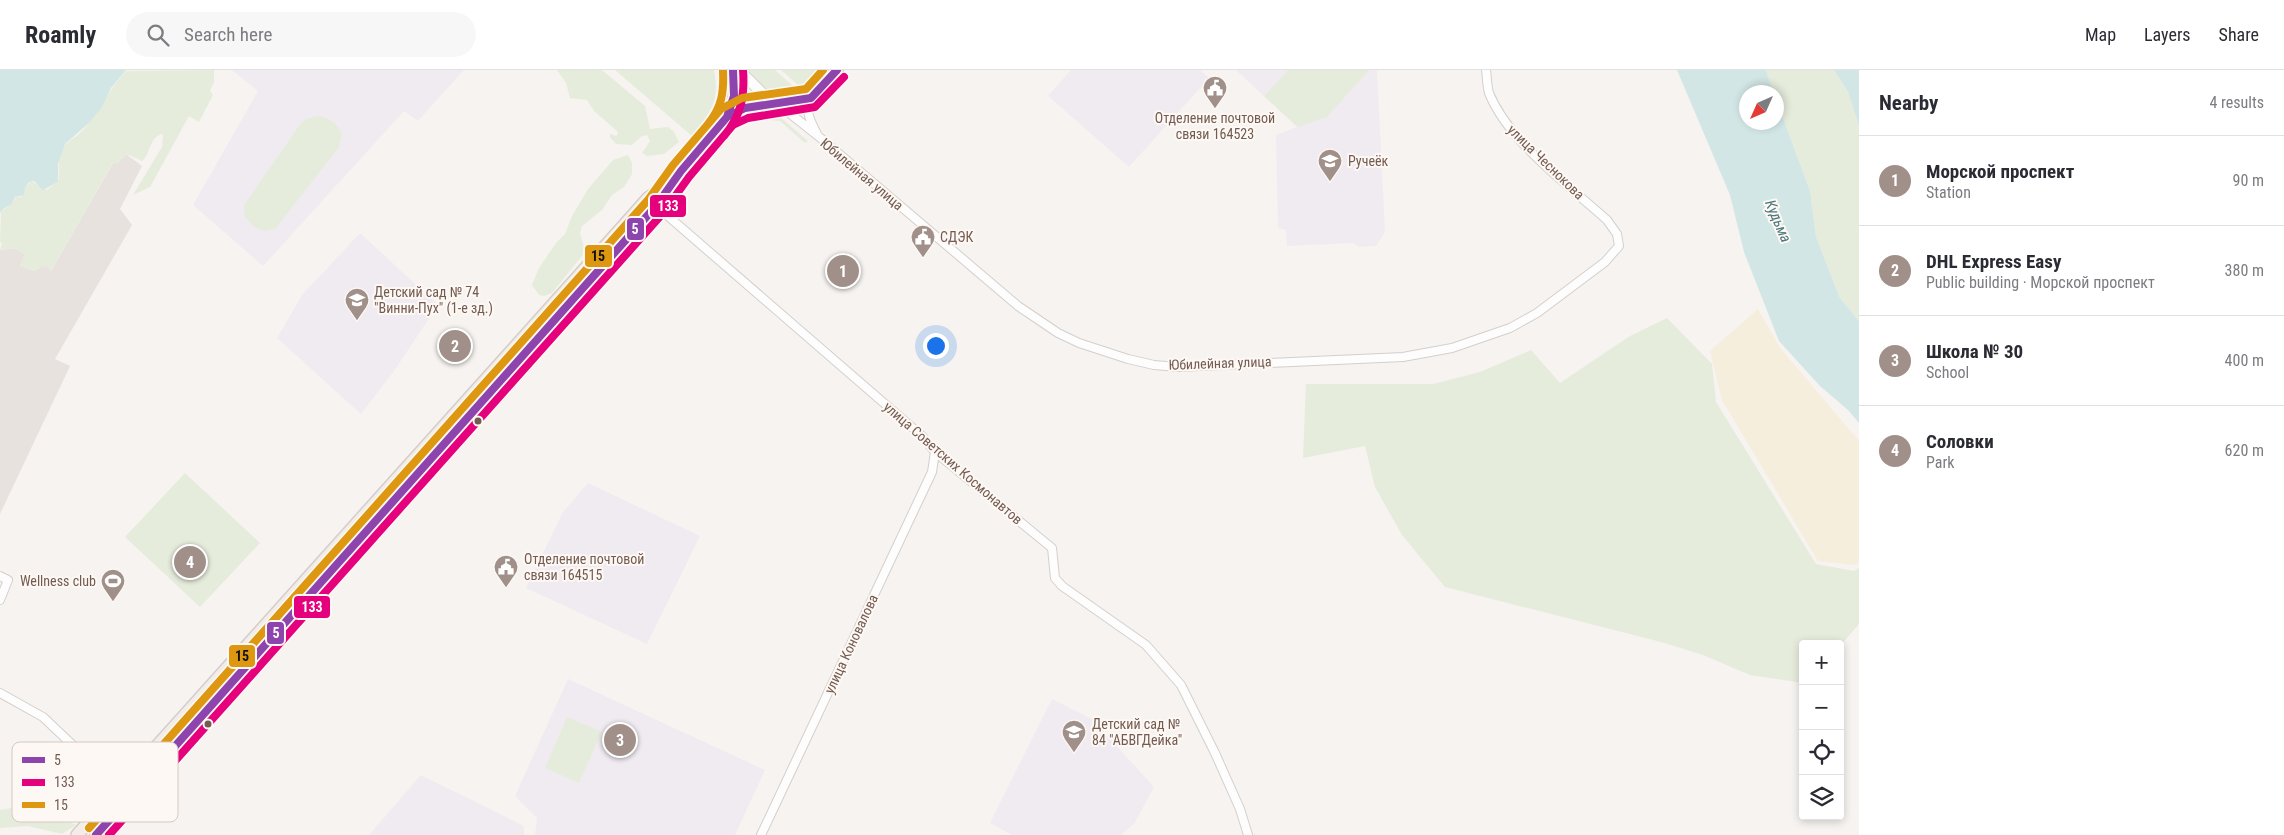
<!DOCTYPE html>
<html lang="en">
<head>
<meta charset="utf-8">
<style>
  body { margin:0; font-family:"Roboto Condensed",sans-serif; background:#f7f7f7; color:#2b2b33 }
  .controls { position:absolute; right:15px; bottom:15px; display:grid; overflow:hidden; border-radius:5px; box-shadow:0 2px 8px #0003 }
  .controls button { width:45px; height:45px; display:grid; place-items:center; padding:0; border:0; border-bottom:1px solid #e1e1e2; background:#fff; color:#2b2b33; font:25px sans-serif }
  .compass { position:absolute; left:1739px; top:15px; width:45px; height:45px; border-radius:50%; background:#fff; box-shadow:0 2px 8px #0003; rotate:225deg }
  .you { position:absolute; left:935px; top:275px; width:18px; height:18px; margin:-12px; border:4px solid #fff; border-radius:50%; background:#1a73e8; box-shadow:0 0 0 8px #1a73e833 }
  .badge { display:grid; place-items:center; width:32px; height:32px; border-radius:50%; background:#a19089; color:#fff; font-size:16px; font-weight:700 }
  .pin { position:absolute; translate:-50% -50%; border:2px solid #fff; box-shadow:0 1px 5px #0006 }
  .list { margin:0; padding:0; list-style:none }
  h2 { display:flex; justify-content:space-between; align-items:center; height:65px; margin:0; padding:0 20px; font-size:21px }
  h2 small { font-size:16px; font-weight:400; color:#7c7c81 }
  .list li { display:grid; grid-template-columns:32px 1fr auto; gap:15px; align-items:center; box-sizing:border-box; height:90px; padding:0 20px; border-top:1px solid #e1e1e2 }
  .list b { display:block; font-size:19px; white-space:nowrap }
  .list p { margin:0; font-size:16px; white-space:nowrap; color:#7c7c81 }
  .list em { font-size:16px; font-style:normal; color:#7c7c81 }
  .icon { flex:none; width:28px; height:28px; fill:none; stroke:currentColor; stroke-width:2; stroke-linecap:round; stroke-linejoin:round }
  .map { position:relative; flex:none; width:1859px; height:765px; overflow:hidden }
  header { display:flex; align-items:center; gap:30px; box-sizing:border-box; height:70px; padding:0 25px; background:#fff; border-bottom:1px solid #e1e1e2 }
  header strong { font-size:24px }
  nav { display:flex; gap:28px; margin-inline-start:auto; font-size:18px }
  .search { width:350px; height:45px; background:#f7f7f7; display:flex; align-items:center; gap:12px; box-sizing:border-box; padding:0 18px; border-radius:28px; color:#7c7c81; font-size:19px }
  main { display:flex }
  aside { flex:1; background:#fff }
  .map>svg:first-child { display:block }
  .industrial { fill:#e8e2df }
  .education { fill:#f0ebf1 }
  .green { fill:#e6ecdc }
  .sand { fill:#f5eedc }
  .water { fill:#d2e6e6 }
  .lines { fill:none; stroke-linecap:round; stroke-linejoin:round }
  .street-casing { stroke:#d4cfcb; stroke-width:10 }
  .secondary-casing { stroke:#d6d0cc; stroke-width:12 }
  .primary-casing { stroke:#d5cdca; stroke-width:14 }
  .street { stroke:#fefdfd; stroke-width:8 }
  .secondary { stroke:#fefdfd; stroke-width:10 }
  .primary { stroke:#f2ede8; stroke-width:11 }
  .bus-1-casing { stroke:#fdf8f3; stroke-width:11 }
  .bus-2-casing { stroke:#fdf8f3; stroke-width:11 }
  .bus-3-casing { stroke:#fdf8f3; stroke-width:11 }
  .bus-1 { stroke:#8e44ad; stroke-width:8 }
  .bus-2 { stroke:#e5007d; stroke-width:8 }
  .bus-3 { stroke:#dd9710; stroke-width:8 }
  .bus-dot { fill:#735b52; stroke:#fdf8f3; stroke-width:2 }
  .labels { text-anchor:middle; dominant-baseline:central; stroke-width:4; stroke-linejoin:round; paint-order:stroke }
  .poi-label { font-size:14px; fill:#735b52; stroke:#fdf8f3; text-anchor:start }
  .street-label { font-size:14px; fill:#735b52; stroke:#fdf8f3 }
  .water-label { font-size:15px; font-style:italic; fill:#4b787c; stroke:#fdf8f3 }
  .key { fill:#fdf8f3; stroke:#d4c9c3; stroke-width:1 }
  .key-label { font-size:14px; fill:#735b52 }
  .line-badge { stroke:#fdf8f3; stroke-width:2 }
  .badge-label { font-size:14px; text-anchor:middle; font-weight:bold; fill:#fff }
  .pale-badge-label { font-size:14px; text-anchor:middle; font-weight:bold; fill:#111 }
</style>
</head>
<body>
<header>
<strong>Roamly</strong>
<div class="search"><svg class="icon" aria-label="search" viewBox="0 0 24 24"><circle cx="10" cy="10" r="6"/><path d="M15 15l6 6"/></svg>Search here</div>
<nav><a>Map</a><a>Layers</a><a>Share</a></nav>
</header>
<main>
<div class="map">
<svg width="1859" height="765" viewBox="0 0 1859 765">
  <rect width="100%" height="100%" fill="#f6f3f0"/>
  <!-- industrial -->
  <path class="industrial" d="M126 84 142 96 120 139 132 155 55 289 70 296 0 444V180L14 178 25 184 20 196 34 201 46 194 51 201 114 91 123 88Z"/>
  <!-- education -->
  <path class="education" d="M232 0H464L418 51 404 41 263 196 193 135 258 21Z
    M1071 0H1200L1209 8 1129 97 1048 26Z
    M1236 0H1377L1385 162 1376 176 1359 177 1353 173 1287 176 1286 160 1278 158 1276 65 1297 57Z
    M360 163 438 235 394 301 361 344 277 268 302 225Z
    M588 413 700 466 647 574 526 518 563 442Z
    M568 609 765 700 735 765H535L537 748 515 726Z
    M1052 629 1092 649 1154 717 1134 754 1121 765H1012L990 753Z
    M421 705 524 756V765H369Z"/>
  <!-- green -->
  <path class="green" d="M214 0V12L210 21 213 25 199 52 189 46 150 117 133 125 162 77 163 64C149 66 151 84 142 91L127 84 117 94 113 92 51 201 47 196 44 200 45 195 34 201 20 196 25 184 14 178 0 180 2 173 0 172 1 141 12 134 16 127H21L25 118 31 111 46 120 58 112C60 102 57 93 61 82 65 72 72 70 80 63 99 45 107 20 126 1Z
    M557 0H602L645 36 650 59 668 57 674 62 679 72 664 84 647 86 642 83 650 71 647 65 642 66 632 75 616 74 610 67V64L616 66 618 64 617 61 594 41 587 30 570 28 566 13Z
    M615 0H714C720 32 711 41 692 66Z
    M721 0H726C732 12 730 27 727 39L723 35Z
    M746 0H775L801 23C777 28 760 20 746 0Z
    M781 0H832L812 21 806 22Z
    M1288 0H1369L1327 47 1298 57 1264 26Z
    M1766 0H1834L1848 22 1859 56V251L1840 228 1816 167 1810 121 1777 32 1776 22H1773Z
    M762 40 774 42 808 71 805 73 780 51 737 47Z
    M316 46C328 46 337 53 342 64L339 77 276 158 266 161 254 157 245 147 244 135 301 53 306 49Z
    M628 85 632 93V104L624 117 612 125 602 140 582 156 580 163 584 178 582 186 552 223 544 226 539 225 532 215 539 198 556 173 565 164 572 146 588 119 613 90Z
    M1667 248 1712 294 1716 332 1816 494 1854 501 1859 498V554L1840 576V574H1803V613L1750 605 1703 585 1661 572 1445 517 1402 465 1375 417 1365 376 1303 388 1306 314H1433L1480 302 1531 280 1560 313 1630 266Z
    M185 403 260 473 200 537 125 467Z
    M567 647 602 662 579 713 545 698Z
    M13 738 53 744 76 755 62 764 28 756 0 758V740Z"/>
  <!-- sand -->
  <path class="sand" d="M1758 239 1780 278 1859 371V492L1855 495 1818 491 1722 330 1710 281Z"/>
  <!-- water -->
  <path class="water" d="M0 0H126L111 18 102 37 89 53 65 74 58 94V112L43 120 34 111 29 112 25 118 24 125 15 127 12 134 3 139 0 143Z
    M1677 0H1766L1773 22H1746V52H1776L1777 32 1810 121 1816 167 1840 228 1859 251V353L1848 340 1820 316 1779 271 1744 182 1730 125Z
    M1834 0H1859V56L1848 22Z"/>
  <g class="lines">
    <defs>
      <path id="street" d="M811 28C804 41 811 52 817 64
        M778 34 817 65 1018 236 1058 263 1079 273 1128 289 1154 295 1178 297 1403 287 1452 278 1510 258 1537 243 1605 192 1619 176 1617 164 1607 150C1568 115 1509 72 1489 23 1487 16 1487 7 1486 0
        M654 134 922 366 935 382 1052 478 1055 508 1062 516 1146 575 1181 615 1215 683 1240 739 1248 765
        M0 506 8 510 0 530
        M0 623 43 647 119 719
        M761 765 932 402 935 382"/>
      <path id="secondary" d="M739 0 765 26 778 34"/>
      <path id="primary" d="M727 47 734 26 733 0
        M77 765 633 145 648 128 667 115
        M96 765 656 136 681 101 727 47 745 38 811 28 837 0"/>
    </defs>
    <!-- street casing -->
    <use href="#street" class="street-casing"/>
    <!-- secondary casing -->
    <use href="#secondary" class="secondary-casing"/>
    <!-- primary casing -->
    <use href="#primary" class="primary-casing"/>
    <!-- street -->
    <use href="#street" class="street"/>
    <!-- secondary -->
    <use href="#secondary" class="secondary"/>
    <!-- primary -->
    <use href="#primary" class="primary"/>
    <defs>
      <path id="bus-1" d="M727 47 734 26 733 0
        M96 765 656 136 681 101 727 47 745 38 811 28 837 0"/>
      <path id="bus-2" d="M724 66C741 46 745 26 743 0
        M109 765 663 143 689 107 733 55 748 48 815 37 844 7"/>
      <path id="bus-3" d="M708 54C722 37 724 22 723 1
        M89 758 648 130 673 95 721 39 742 28 806 19 823 0"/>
    </defs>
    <!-- bus-1 casing -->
    <use href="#bus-1" class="bus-1-casing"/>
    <!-- bus-2 casing -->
    <use href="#bus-2" class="bus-2-casing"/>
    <!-- bus-3 casing -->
    <use href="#bus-3" class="bus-3-casing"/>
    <!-- bus-1 -->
    <use href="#bus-1" class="bus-1"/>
    <!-- bus-2 -->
    <use href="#bus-2" class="bus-2"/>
    <!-- bus-3 -->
    <use href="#bus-3" class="bus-3"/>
  </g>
  <!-- icons -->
  <defs>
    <symbol id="civic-pin" viewBox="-11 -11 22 30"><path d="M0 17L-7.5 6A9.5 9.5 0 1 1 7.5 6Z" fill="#a19089" stroke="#fdf8f3"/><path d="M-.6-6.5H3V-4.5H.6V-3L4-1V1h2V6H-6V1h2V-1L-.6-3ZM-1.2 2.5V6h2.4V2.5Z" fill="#fff"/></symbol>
    <symbol id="school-pin" viewBox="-11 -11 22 30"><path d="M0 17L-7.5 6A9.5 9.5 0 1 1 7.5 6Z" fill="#a19089" stroke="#fdf8f3"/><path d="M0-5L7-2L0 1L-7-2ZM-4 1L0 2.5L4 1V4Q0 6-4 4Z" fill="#fff"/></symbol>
    <symbol id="stadium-pin" viewBox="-11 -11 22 30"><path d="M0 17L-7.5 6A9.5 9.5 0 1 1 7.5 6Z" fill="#a19089" stroke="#fdf8f3"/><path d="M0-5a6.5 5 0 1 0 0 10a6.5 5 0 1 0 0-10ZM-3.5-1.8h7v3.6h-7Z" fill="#fff"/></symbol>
  </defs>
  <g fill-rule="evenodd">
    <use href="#civic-pin" x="1201" y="4" width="28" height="38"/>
    <use href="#school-pin" x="1316" y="77" width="28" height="38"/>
    <use href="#civic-pin" x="909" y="153" width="28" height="38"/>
    <use href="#school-pin" x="343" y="216" width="28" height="38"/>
    <use href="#civic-pin" x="492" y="483" width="28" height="38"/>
    <use href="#stadium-pin" x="99" y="497" width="28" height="38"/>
    <use href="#school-pin" x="1060" y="648" width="28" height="38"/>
  </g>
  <!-- markers -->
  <g class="bus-dot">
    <circle cx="478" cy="351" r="4.5"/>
    <circle cx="208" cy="654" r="4.5"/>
  </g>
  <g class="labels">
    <!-- poi labels -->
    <g class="poi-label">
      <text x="1215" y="48" text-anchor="middle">Отделение почтовой<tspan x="1215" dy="16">связи 164523</tspan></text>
      <text x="1348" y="91">Ручеёк</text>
      <text x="940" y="167">СДЭК</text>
      <text x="374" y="222">Детский сад № 74<tspan x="374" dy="16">"Винни-Пух" (1-е зд.)</tspan></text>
      <text x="524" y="489">Отделение почтовой<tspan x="524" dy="16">связи 164515</tspan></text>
      <text x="96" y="511" text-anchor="end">Wellness club</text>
      <text x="1092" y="654">Детский сад №<tspan x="1092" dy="16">84 "АБВГДейка"</tspan></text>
    </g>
    <!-- street labels -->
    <g class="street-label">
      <text transform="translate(1546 92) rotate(44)">улица Чеснокова</text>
      <text transform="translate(862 104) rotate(40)">Юбилейная улица</text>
      <text transform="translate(1220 293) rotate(-2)">Юбилейная улица</text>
      <text transform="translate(953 393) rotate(41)">улица Советских Космонавтов</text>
      <text transform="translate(851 574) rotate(-65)">улица Коновалова</text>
    </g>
    <!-- water labels -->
    <g class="water-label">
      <text transform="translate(1778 151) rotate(67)">Кудьма</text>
    </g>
  </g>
  <!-- legend -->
  <rect x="12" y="672" width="166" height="80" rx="8" class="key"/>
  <rect x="22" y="687" width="23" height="6" fill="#8e44ad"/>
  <rect x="22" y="709" width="23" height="7" fill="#e5007d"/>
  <rect x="22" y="732" width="23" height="6" fill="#dd9710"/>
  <g class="key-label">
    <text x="54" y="695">5</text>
    <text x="54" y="717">133</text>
    <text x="54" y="740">15</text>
  </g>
  <g class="line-badge">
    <rect x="649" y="124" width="38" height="24" rx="5" fill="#e5007d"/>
    <rect x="626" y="147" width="19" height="24" rx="5" fill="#8e44ad"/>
    <rect x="584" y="174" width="29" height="24" rx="5" fill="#dd9710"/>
    <rect x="293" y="525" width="38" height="24" rx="5" fill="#e5007d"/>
    <rect x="266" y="551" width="19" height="24" rx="5" fill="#8e44ad"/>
    <rect x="228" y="574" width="28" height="24" rx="5" fill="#dd9710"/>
  </g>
  <g class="badge-label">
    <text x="668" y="141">133</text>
    <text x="635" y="164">5</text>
    <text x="312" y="542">133</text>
    <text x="276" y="568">5</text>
  </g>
  <g class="pale-badge-label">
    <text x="598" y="191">15</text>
    <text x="242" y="591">15</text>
  </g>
</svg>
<div class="controls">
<button>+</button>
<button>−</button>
<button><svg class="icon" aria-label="locate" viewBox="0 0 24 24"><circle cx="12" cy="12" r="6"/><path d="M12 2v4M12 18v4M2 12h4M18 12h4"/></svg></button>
<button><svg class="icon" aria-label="layers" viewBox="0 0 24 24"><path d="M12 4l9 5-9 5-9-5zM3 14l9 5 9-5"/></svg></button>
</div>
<svg class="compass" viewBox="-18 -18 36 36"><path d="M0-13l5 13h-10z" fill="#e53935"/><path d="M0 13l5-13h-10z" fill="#7c7c81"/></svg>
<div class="you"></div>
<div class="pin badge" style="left:843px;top:201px">1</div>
<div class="pin badge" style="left:455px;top:276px">2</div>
<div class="pin badge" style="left:620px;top:670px">3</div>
<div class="pin badge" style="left:190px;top:492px">4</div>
</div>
<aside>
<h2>Nearby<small>4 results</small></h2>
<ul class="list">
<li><span class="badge">1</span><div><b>Морской проспект</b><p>Station</p></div><em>90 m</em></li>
<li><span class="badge">2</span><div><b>DHL Express Easy</b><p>Public building · Морской проспект</p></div><em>380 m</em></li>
<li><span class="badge">3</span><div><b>Школа № 30</b><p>School</p></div><em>400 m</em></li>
<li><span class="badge">4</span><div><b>Соловки</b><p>Park</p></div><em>620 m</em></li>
</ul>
</aside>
</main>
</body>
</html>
